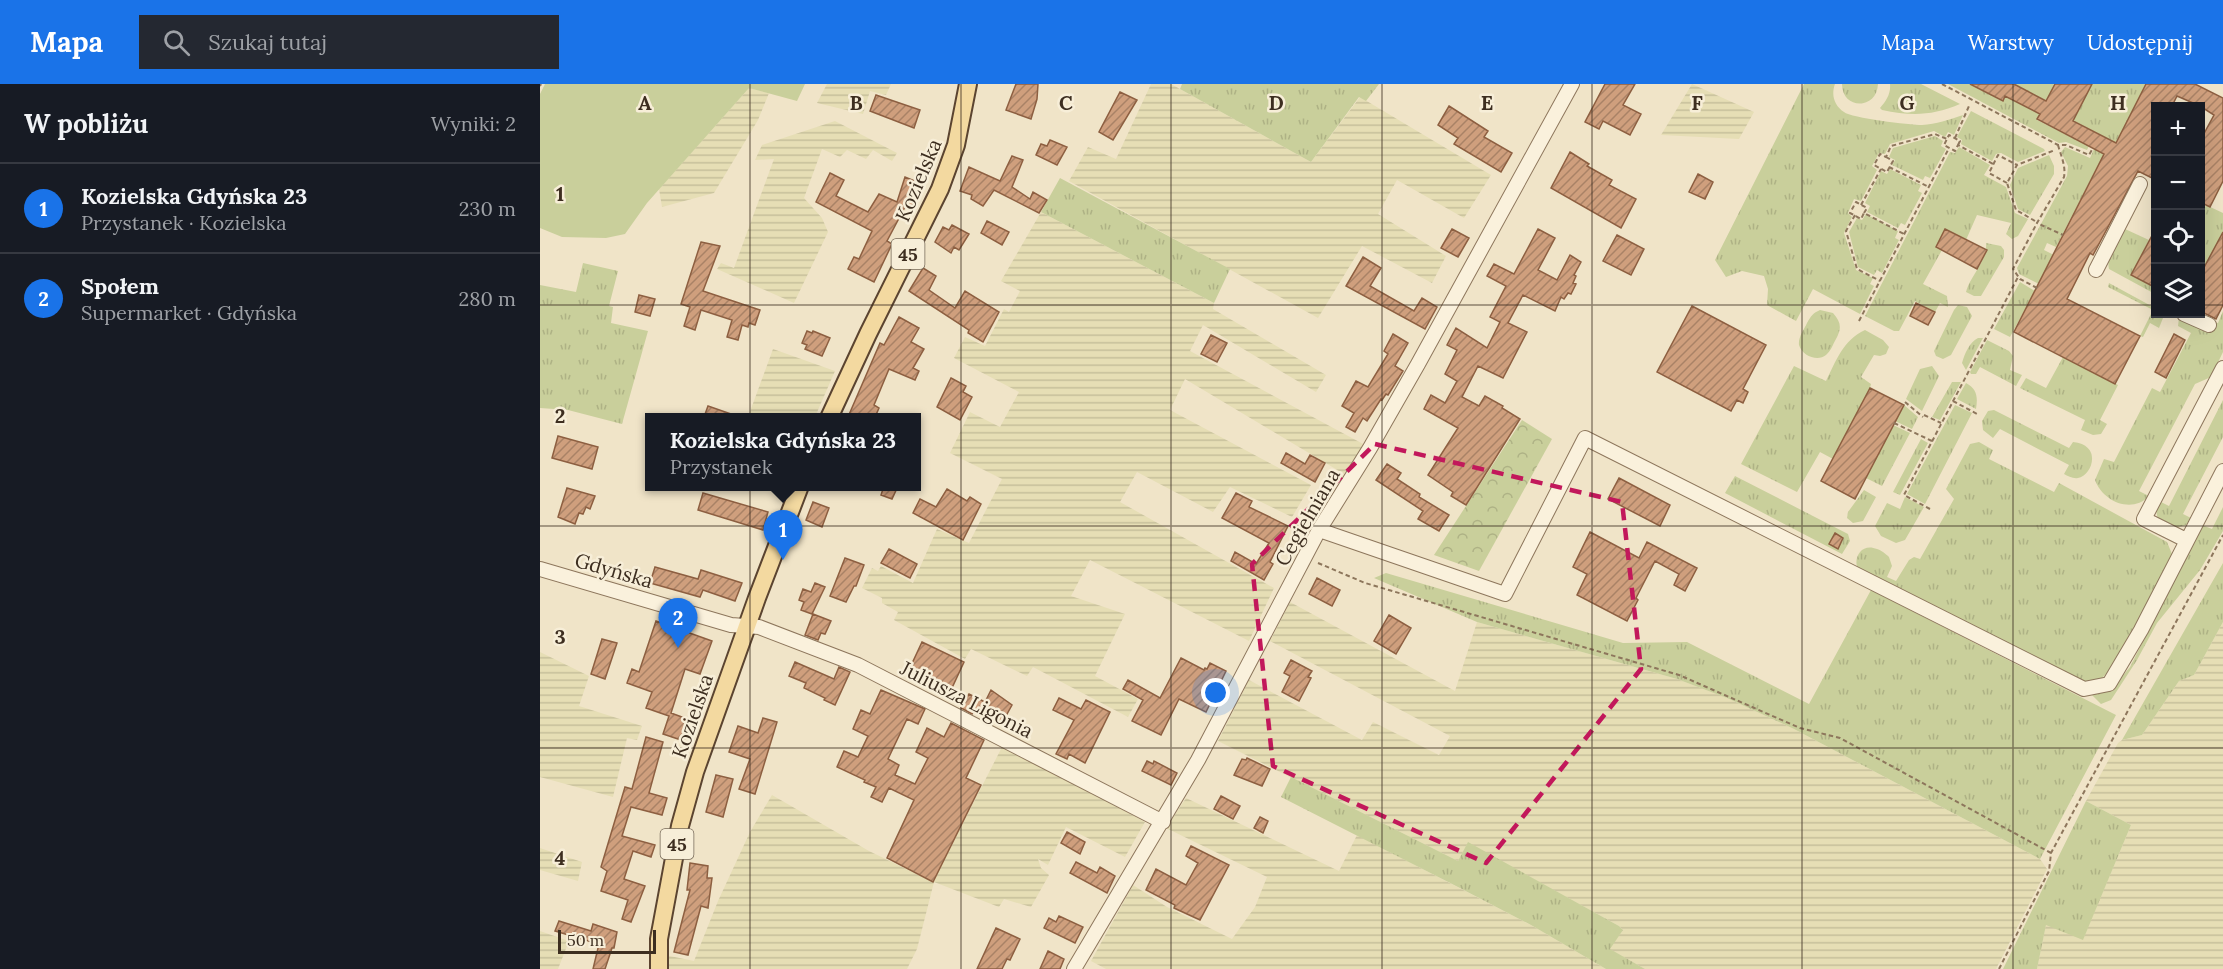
<!DOCTYPE html>
<html lang="pl">
<head>
<meta charset="utf-8">
<style>
  body { margin:0; font-family:Lora,serif; background:#242831; color:#f1f3f6 }
  .controls { position:absolute; right:18px; top:18px; display:grid; overflow:hidden; border-radius:0px; box-shadow:0 6px 24px #0002 }
  .controls button { width:54px; height:54px; display:grid; place-items:center; padding:0; border:0; border-bottom:2px solid #363941; background:#171b24; color:#f1f3f6; font:30px sans-serif }
  .scale { position:absolute; left:18px; bottom:15px; width:98px; box-sizing:border-box; padding-left:6px; border:3px solid #3d2e20; border-top:0; font-size:16px; line-height:21px; white-space:nowrap; color:#3d2e20; -webkit-text-stroke:4px #f7eed8; paint-order:stroke }
  .you { position:absolute; left:676px; top:609px; width:21px; height:21px; margin:-15px; border:4px solid #fff; border-radius:50%; background:#1a73e8; box-shadow:0 0 0 9px #1a73e833 }
  .badge { display:grid; place-items:center; width:39px; height:39px; border-radius:50%; background:#1a73e8; color:#fff; font-size:20px; font-weight:700 }
  .pin { position:absolute; translate:-50% -50px; filter:drop-shadow(0 2px 3px #0008) }
  .pin::after { content:''; position:absolute; top:32px; width:21px; height:18px; background:inherit; clip-path:polygon(0 0,100% 0,50% 100%) }
  .popup { position:absolute; left:105px; top:329px; width:276px; height:78px; box-sizing:border-box; display:grid; place-content:center; border-radius:0px; background:#171b24; filter:drop-shadow(0 2px 4px #0005); font-size:20px; white-space:nowrap; color:#9ea1a6 }
  .popup b { font-size:22px; color:#f1f3f6 }
  .popup::after { content:''; position:absolute; left:50%; top:100%; margin-left:-12px; border:12px solid transparent; border-top-color:#171b24 }
  .list { margin:0; padding:0; list-style:none }
  h2 { display:flex; justify-content:space-between; align-items:center; height:78px; margin:0; padding:0 24px; font-size:26px }
  h2 small { font-size:20px; font-weight:400; color:#9ea1a6 }
  .list li { display:grid; grid-template-columns:39px 1fr auto; gap:18px; align-items:center; box-sizing:border-box; height:90px; padding:0 24px; border-top:2px solid #363941 }
  .list b { display:block; font-size:22px; white-space:nowrap }
  .list p { margin:0; font-size:20px; white-space:nowrap; color:#9ea1a6 }
  .list em { font-size:20px; font-style:normal; color:#9ea1a6 }
  .icon { flex:none; width:33px; height:33px; fill:none; stroke:currentColor; stroke-width:2; stroke-linecap:round; stroke-linejoin:round }
  .map { position:relative; flex:none; width:1683px; height:885px; overflow:hidden }
  header { display:flex; align-items:center; gap:36px; box-sizing:border-box; height:84px; padding:0 30px; background:#1a73e8; color:#fff }
  header strong { font-size:28px }
  nav { display:flex; gap:33px; margin-inline-start:auto; font-size:21px }
  .search { width:420px; height:54px; background:#242831; display:flex; align-items:center; gap:15px; box-sizing:border-box; padding:0 21px; border-radius:0px; color:#9ea1a6; font-size:22px }
  main { display:flex }
  aside { flex:1; background:#171b24 }
  .map>svg:first-child { display:block }
  .farmland { fill:url(#farmland-rules) }
  .grass { fill:url(#grass-tufts) }
  .forest { fill:url(#forest-crowns) }
  .green { fill:#c9cf9b }
  .building { fill:url(#building-hatch); stroke:#8d5f41; stroke-width:1.5 }
  .lines { fill:none; stroke-linecap:round; stroke-linejoin:round }
  .minor-casing { stroke:#8d765c; stroke-width:16 }
  .major-casing { stroke:#5b4430; stroke-width:20 }
  .path { stroke:#8d765c; stroke-width:2; stroke-dasharray:4.5 3; stroke-linecap:butt }
  .minor { stroke:#faf1dc; stroke-width:14 }
  .major { stroke:#f3d9a0; stroke-width:16 }
  .marked { fill:none; stroke:#c2185b; stroke-width:4.5; stroke-dasharray:12 8; stroke-linejoin:round }
  .grid { fill:none; stroke:#3d2e20; stroke-width:1.5; stroke-opacity:0.55 }
  .labels { text-anchor:middle; dominant-baseline:central; stroke-width:5; stroke-linejoin:round; paint-order:stroke }
  .shield { fill:#f7eed8; stroke:#756857; stroke-width:1.5 }
  .shield-label { font-size:18px; font-weight:bold; fill:#3d2e20 }
  .street-label { font-size:20px; fill:#3d2e20; stroke:#f7eed8 }
  .grid-label { font-size:20px; text-anchor:middle; font-weight:bold; fill:#3d2e20; stroke:#f7eed8; stroke-width:5; stroke-linejoin:round; paint-order:stroke }
</style>
</head>
<body>
<header>
<strong>Mapa</strong>
<div class="search"><svg class="icon" aria-label="search" viewBox="0 0 24 24"><circle cx="10" cy="10" r="6"/><path d="M15 15l6 6"/></svg>Szukaj tutaj</div>
<nav><a>Mapa</a><a>Warstwy</a><a>Udostępnij</a></nav>
</header>
<main>
<aside>
<h2>W pobliżu<small>Wyniki: 2</small></h2>
<ul class="list">
<li><span class="badge">1</span><div><b>Kozielska Gdyńska 23</b><p>Przystanek · Kozielska</p></div><em>230 m</em></li>
<li><span class="badge">2</span><div><b>Społem</b><p>Supermarket · Gdyńska</p></div><em>280 m</em></li>
</ul>
</aside>
<div class="map">
<svg width="1683" height="885" viewBox="0 0 1683 885">
  <defs>
    <pattern id="farmland-rules" width="6" height="5" patternUnits="userSpaceOnUse" patternTransform="scale(1.5)"><rect width="6" height="5" fill="#e6deb5"/><path d="M0 2.5h6" fill="none" stroke="#c6bf9b"/></pattern>
    <pattern id="grass-tufts" width="24" height="20" patternUnits="userSpaceOnUse" patternTransform="scale(1.5)"><rect width="24" height="20" fill="#c9cf9b"/><path d="M3 7l-1-3M5 7V3M7 7l1-3M15 17l-1-3M17 17v-4M19 17l1-3" fill="none" stroke="#aeb285"/></pattern>
    <pattern id="forest-crowns" width="20" height="18" patternUnits="userSpaceOnUse" patternTransform="scale(1.5)"><rect width="20" height="18" fill="#c9cf9b"/><path d="M2 6a3 3 0 1 1 6 0M12 15a3 3 0 1 1 6 0" fill="none" stroke="#aeb285"/></pattern>
    <pattern id="building-hatch" width="6" height="6" patternUnits="userSpaceOnUse" patternTransform="scale(1.5)"><rect width="6" height="6" fill="#cf9f7d"/><path d="M-1 1l2-2M0 6l6-6M5 7l2-2" fill="none" stroke="#a98266"/></pattern>
  </defs>
  <rect width="100%" height="100%" fill="#f0e4c8"/>
  <!-- farmland -->
  <path class="farmland" d="M287 0H351L346 11 330 7 323 30 277 19Z
    M611 0H631L771 78 820 13 951 91 924 134 857 96 838 130 906 172 892 199 822 162 778 234 529 97 548 63 576 75Z
    M1152 0 1214 28 1199 55 1121 51Z
    M209 4 229 9 218 36 174 109 122 123 119 105Z
    M295 37 357 69 352 77 333 66 326 75 307 66 300 73 282 65 264 114 282 134 288 148 254 219 177 185 181 179 194 184 234 75 215 76 222 61Z
    M501 128 674 219 673 225 786 291 776 308 663 241 650 267 825 361 804 390 645 295 630 326 771 401 752 433 690 403 673 428 597 388 580 418 734 504 709 557 550 476 531 512 585 530 555 592 598 615 588 633 493 583 487 592 431 565 425 575 354 536 358 528 342 519V514L322 504 332 484 338 487 341 482 373 499 397 445 429 459 462 395 410 369 430 328 460 343 479 308 414 274 425 253 445 262 464 225 469 228 480 207 461 197Z
    M233 265 295 287 275 333H208Z
    M750 518 915 607 937 538 1137 595 1185 613 1254 645 1500 775 1507 785 1456 885H1105L1069 865 1083 846 1079 842 928 759 918 777 678 657 709 596 822 656 833 638 899 671 910 652 730 557Z
    M1683 538V885H1497L1506 840 1543 855 1591 741 1546 717 1578 659 1582 656 1602 651 1639 597 1654 591Z
    M0 568 49 592 39 622 102 642 97 656 87 654 73 713 0 693Z
    M463 661 605 738 585 773 526 743 508 781 498 775 501 784 509 791 491 823 464 815 459 823 394 798 377 865 367 885H125V871L154 877 178 817 210 748 232 711 329 767 393 798Z
    M646 714 799 787 817 751 991 841 1066 885H566L551 877 593 801 627 823 692 855 715 823 727 793 626 744Z
    M0 764 42 778 38 797 0 786Z
    M0 847 29 857 18 885H0Z"/>
  <!-- grass -->
  <path class="grass" d="M642 0H839L826 17 819 13 771 78 640 5Z
    M1264 0H1295C1291 11 1294 21 1304 28 1311 34 1370 41 1382 41 1396 40 1409 36 1423 31L1414 51 1408 48 1405 53 1394 47 1350 60 1345 70 1339 69 1332 82 1337 86 1321 117 1314 115 1308 129 1312 133 1304 149 1316 186 1333 194 1330 200 1334 202 1320 230 1273 205 1256 237 1227 221 1228 205 1224 192 1202 187 1186 193 1175 176Z
    M1302 0H1338C1337 26 1302 26 1302 0Z
    M1350 0H1381L1420 20C1392 32 1371 32 1342 26L1340 24C1346 17 1351 10 1350 0Z
    M1408 0H1430L1462 17 1465 12 1500 30 1497 36 1549 62 1547 66 1526 58 1519 59Z
    M1474 0H1513L1515 1 1506 17Z
    M1552 0H1606L1576 59 1533 37Z
    M1431 27 1504 65 1505 67 1478 78 1461 69 1456 70 1452 77 1421 60 1422 56 1417 53Z
    M1395 52 1403 57 1401 62 1406 65 1390 94 1385 92 1383 96 1352 81 1355 76 1349 73 1353 64Z
    M1419 63 1450 81 1444 91 1466 103 1475 129 1488 135 1478 152 1472 155 1466 150 1471 139 1437 131 1426 156 1405 145 1396 163 1402 166 1383 200 1407 212 1408 223 1400 219 1395 228 1375 217 1359 247H1354L1325 232 1410 68 1415 69Z
    M1525 63 1550 74 1554 65 1564 70 1516 163 1507 159 1504 166 1514 171 1499 200 1479 190 1477 184 1527 92 1528 82 1521 68Z
    M1509 71 1514 82V90L1490 131 1478 125 1470 101 1478 84Z
    M1350 85 1381 101 1378 107 1382 109 1365 141 1361 139 1358 144 1327 128 1330 122 1325 119 1341 87 1347 90Z
    M520 94 690 185 674 219 501 128Z
    M1666 121 1683 129V148L1661 191V132Z
    M1326 130 1358 147 1355 154 1359 156 1342 189 1337 186 1334 191 1318 183 1309 148 1317 134 1322 136Z
    M1585 145 1609 156 1591 191 1615 204V210L1569 185C1566 173 1575 152 1585 145Z
    M1446 159 1461 162 1464 166V173L1441 212H1434L1426 208C1430 192 1448 176 1446 159Z
    M43 179 78 187 69 222 73 223 71 239 108 247 82 340 28 326 0 324V201L36 208Z
    M1480 198 1495 207 1470 253 1454 245Z
    M1569 199 1615 224 1616 230H1621L1623 234 1619 244 1610 239 1603 253 1600 252 1613 226 1568 203Z
    M1418 221 1427 223 1432 232 1411 271 1403 275 1396 272 1394 267 1414 226Z
    M1280 226 1293 229C1301 238 1302 244 1296 255 1293 260 1291 267 1286 271 1278 278 1262 272 1259 261 1258 253 1264 246 1267 239 1271 232 1273 229 1280 226Z
    M1683 227V268L1671 293 1655 300 1599 407 1609 412C1592 430 1563 418 1555 396L1564 375 1574 378 1612 304 1620 308 1651 249 1638 242 1639 234 1678 239Z
    M1325 246 1343 256 1349 263 1346 270 1340 272 1334 271 1321 293 1331 300 1330 304 1293 375 1280 368 1257 408 1201 380 1254 282 1286 297C1296 277 1303 256 1325 246Z
    M1438 254H1443L1426 286 1422 279C1425 269 1429 259 1438 254Z
    M1447 256 1469 267 1473 272 1470 286 1482 291 1476 302 1440 283 1436 290H1431L1430 288Z
    M1523 273 1578 301 1560 336 1567 340 1561 350 1553 351 1541 346 1545 336 1480 304 1486 294 1506 304Z
    M1392 282 1399 292 1382 327 1366 315 1380 285Z
    M1412 298H1421L1400 336 1392 333Z
    M1426 299C1437 305 1438 313 1436 325L1417 315Z
    M1683 316V353L1643 430 1651 434 1646 441 1631 445 1618 436 1616 426 1619 417 1629 422Z
    M1364 321 1378 333 1372 345 1355 337Z
    M1415 321 1432 329 1385 420 1367 410Z
    M1454 326 1529 364 1533 358C1563 361 1552 392 1538 394 1533 395 1528 392 1524 390L1529 381 1460 345 1453 354 1443 346 1442 337 1448 327Z
    M1353 341 1370 349 1342 402 1326 394Z
    M1381 355 1388 359 1360 411 1353 408Z
    M1439 358 1453 366 1449 375 1514 408 1519 399 1627 458 1632 470 1626 487 1575 581 1560 596 1541 599 1317 483C1314 471 1323 459 1337 465 1341 466 1346 470 1349 473L1352 482 1347 493 1356 497 1369 476 1374 473 1380 475 1414 415 1406 405 1430 360Z
    M1195 392 1308 450 1310 457 1302 470 1185 409Z
    M1324 406 1336 413 1323 437 1313 439 1307 434 1308 428Z
    M1365 413 1384 423 1365 456 1356 459 1341 452 1335 442 1347 419 1360 425Z
    M1683 423V447L1660 486 1617 539 1597 576 1571 616 1561 620 1551 610 1576 600 1590 583 1662 441 1672 445Z
    M1683 479V538L1654 591 1639 597 1602 651 1582 656Z
    M846 489 1083 559 1147 558 1269 620 1331 506 1576 631 1500 775 1254 645 1187 614 1137 595 937 538 834 494Z
    M751 693 918 777 928 758 1079 842 1083 846 1070 865 1105 885H1066L991 841 916 802 741 713Z
    M1546 717 1591 741 1543 856 1506 841 1497 885H1463Z"/>
  <!-- forest -->
  <path class="forest" d="M982 336 1012 355 939 487 894 471Z"/>
  <!-- green -->
  <path class="green" d="M5 0H265L257 17 209 4 107 119 85 150 66 154 22 153 0 144V10Z"/>
  <!-- building -->
  <path class="building" d="M476 0H498L497 15 491 35 466 26Z
    M1065 0H1095L1083 21 1101 30 1090 51 1063 37 1059 45 1045 38Z
    M1430 0H1474L1506 17 1515 0H1552L1533 37 1576 59 1606 0H1655L1683 14V97L1670 123 1660 118V57L1674 31 1660 22 1637 12 1632 22H1616V96L1598 87 1553 171 1550 169 1527 215 1600 252 1575 300 1474 248 1564 70 1497 35 1500 30 1465 12 1463 17Z
    M580 8 597 16 573 56 559 48Z
    M336 11 380 26 374 44 330 27Z
    M909 22 948 47 944 53 972 69 961 88 914 60 918 54 898 41Z
    M510 56 527 63 517 81 496 71 501 60 507 62Z
    M1030 68 1049 80 1047 82 1072 96 1069 101 1096 115 1081 144 1011 104Z
    M472 72 483 76 472 103 490 115 493 108 507 116 499 129 454 106 443 122 431 115 432 111 420 107 429 83 460 97Z
    M290 89 304 96 296 112 328 128 339 110 357 118 365 93 382 100 370 126 365 123 347 157 352 160 334 198 308 185 314 173 319 175 332 147 276 118Z
    M1158 90 1173 98 1165 115 1149 108Z
    M447 137 469 148 462 161 441 149Z
    M412 141 429 150 419 166 414 163 411 169 395 158 403 143 409 146Z
    M1616 144V204L1591 191Z
    M912 145 929 154 918 173 901 164Z
    M998 145 1015 154 998 186 1017 196 1030 171 1041 178 1034 191 1036 192 1033 199 1036 200 1031 210 1028 209 1024 215 1021 213 1015 227 983 211 968 239 987 248 963 294 938 282 922 313 939 322 945 312 963 322 962 324 980 335 926 421 911 412 913 408 888 391 918 344 884 325 891 311 905 319 917 297 905 290 917 266 907 261 916 244 947 264 960 238 950 233 966 202 947 192 954 180 974 190Z
    M1405 145 1447 166 1437 185 1396 163Z
    M1683 148V221L1676 235 1660 227V191Z
    M1077 151 1104 165 1091 191 1063 177Z
    M161 158 180 162 163 207 220 226 215 241 209 239 208 243 202 241 198 256 187 253 192 236 161 226 155 246 144 242 150 223 141 220Z
    M823 173 841 184 830 202 874 227 882 214 897 223 885 245 806 202Z
    M383 184 396 192 389 206 415 224 425 207 459 228 443 258 428 249 429 246 369 207Z
    M99 211 115 215 110 232 95 228Z
    M1376 219 1395 228 1388 241 1370 232Z
    M1152 222 1226 261 1203 305 1208 308 1203 319 1197 316 1191 327 1117 288Z
    M359 233 379 244 371 258 384 265 373 284 379 287 375 296 349 285 334 321 339 324 335 333H308L340 259 344 261Z
    M267 247 272 249 273 247 290 254 282 272 265 265 267 261 262 259Z
    M853 250 868 259 855 282 863 287 848 311 846 310 842 316 841 315 827 337 823 334 815 348 806 343 814 329 802 322 816 297 828 303 848 270 844 267Z
    M1634 250 1645 256 1626 294 1615 288Z
    M671 251 687 259 677 278 661 270Z
    M411 294 426 302 423 308 432 313 420 336 397 323Z
    M1330 304 1364 321 1315 415 1281 397Z
    M168 322 197 332 196 333H164Z
    M18 352 58 363 52 385 12 374Z
    M746 369 765 380 770 371 785 379 775 398 741 379Z
    M847 380 861 389 857 395 880 410 879 413 909 431 899 447 878 435 883 427 836 396Z
    M1079 394 1130 421 1120 442 1068 415Z
    M344 402H358L352 415 341 411Z
    M27 404 55 412 50 425 46 423 43 430 39 429 35 440 18 433Z
    M407 405 427 417 430 413 441 420 423 456 373 429 380 415 396 423Z
    M163 409 228 428 223 446 158 426Z
    M696 409 712 417 709 423 748 442 730 478 733 480 724 496 691 477 695 468 716 480 729 459 682 434Z
    M273 418 289 424 282 443 266 436Z
    M1050 448 1099 474 1107 458 1157 484 1145 507 1134 501 1139 490 1115 477 1096 514 1098 516 1087 537 1037 511 1047 490 1033 483Z
    M1295 449 1303 454 1298 465 1289 460Z
    M349 465 377 480 370 494 341 479Z
    M305 474 324 481 316 502H314L306 518 290 512Z
    M115 483 158 495 161 486 202 499 195 517 163 506 160 513 110 499Z
    M777 494 800 506 792 522 769 510Z
    M275 499 285 503 272 530 261 526 264 518 259 516 263 505 271 508Z
    M273 530 291 537 285 550 281 549 278 556 265 551Z
    M849 531 871 544 856 570 834 557Z
    M116 537 172 557 160 590 145 585 131 629 150 636 144 657 123 650 129 632 106 624 112 608 87 599 92 585 99 588Z
    M62 555 77 559 65 595 51 590Z
    M382 558 424 578 411 606 369 586Z
    M641 574 664 586 665 584 667 585 670 579 686 587 666 628 639 615 621 651 592 637 603 616 583 605 588 596 620 614Z
    M751 576 772 587 768 593 771 594 759 617 742 608 750 592 744 589Z
    M255 578 294 595 299 583 310 588 295 621 284 616 285 614 264 604 266 599 249 592Z
    M341 606 385 625 378 640 367 635 348 675 359 681 355 691 375 700 388 674 376 668 387 644 404 653 411 639 444 656 426 694 441 701 393 798 347 774 374 716 349 704 342 718 331 713 336 703 324 698 325 696 297 683 304 667 318 673 328 652 313 645 321 626 330 630Z
    M451 606 472 621 462 639 435 625 432 630 421 624 429 610 445 618Z
    M519 614 541 625 546 616 570 628 545 679 529 670 527 675 516 670 534 636 513 626Z
    M223 634 237 638 215 710 199 705 210 675 189 668 198 642 218 649Z
    M106 653 123 658 109 709 127 714 122 731 91 723 82 752 115 761 111 773 93 767 84 795 105 802 91 838 82 835 88 816 61 807 67 787 61 783 85 703 92 705Z
    M707 674 730 685 722 702 694 691 702 675 706 676Z
    M607 677 613 680 614 677 637 689 631 701 602 687Z
    M176 691 193 695 183 733 166 728Z
    M681 712 700 722 693 735 674 725Z
    M720 733 728 737 723 749 714 744Z
    M527 748 545 758 540 770 521 759Z
    M651 762 689 781 660 836 634 824 635 821 606 806 616 785 646 801 658 779 646 772Z
    M536 778 557 789 560 783 575 792 567 809 530 789Z
    M150 779 168 782 167 794H172L168 824 161 822 148 871 134 868 150 806H147Z
    M519 832 543 843 535 859 504 844 509 834 516 838Z
    M19 837 51 847 53 840 77 848 74 864H72L65 885H53L59 860 15 847Z
    M456 844 480 855 470 876 467 875 462 885H437Z
    M508 867 524 875 520 885H500Z"/>
  <g class="lines">
    <defs>
      <path id="minor" d="M1556 186 1600 100
        M1644 230 1669 241
        M779 446 965 510 1045 354 1544 605 1569 600 1601 546 1683 387
        M1646 456 1604 435 1683 284
        M0 485 191 541 219 543 318 581 623 738
        M534 885 658 676 779 446 830 364 878 280 1032 0"/>
      <path id="major" d="M289 334 328 250 400 105 416 61 428 0
        M119 885V855L140 742 155 688 217 514 260 402"/>
    </defs>
    <!-- minor casing -->
    <use href="#minor" class="minor-casing"/>
    <!-- major casing -->
    <use href="#major" class="major-casing"/>
    <!-- path -->
    <path class="path" d="M1402 0 1518 61H1526L1549 71 1553 64
      M0 2 1 0
      M1415 54 1429 22
      M1418 61 1420 57 1409 51 1404 61 1415 67 1418 61 1453 80
      M1518 61C1521 72 1526 82 1524 93L1497 139 1523 151
      M1346 73 1353 77 1347 88 1334 81 1340 70 1346 73 1351 62 1395 50 1407 55
      M1349 83 1389 103
      M1467 99 1449 89 1458 71 1477 81
      M1321 121 1341 85
      M1324 129 1327 124 1316 118 1310 129 1321 135 1324 129 1364 150
      M1315 131 1306 147 1317 185 1340 197
      M1495 137 1476 126 1467 99 1477 81 1515 66
      M1497 204 1480 195 1473 185 1497 139
      M1319 237 1409 64
      M1413 317 1439 331
      M1365 318 1383 333
      M1384 331 1401 339
      M1354 339 1392 357
      M1390 425 1364 411 1478 193
      M778 479 825 499 1139 591 1260 644 1300 654 1511 769
      M1459 885 1509 787 1511 769 1683 451"/>
    <!-- minor -->
    <use href="#minor" class="minor"/>
    <!-- major -->
    <use href="#major" class="major"/>
  </g>
  <!-- marked area -->
  <path class="marked" d="M835 360 1082 418 1101 585 946 779 733 682 712 480Z"/>
  <!-- grid -->
  <path class="grid" d="M210 0V885M421 0V885M631 0V885M842 0V885M1052 0V885M1262 0V885M1473 0V885M0 221H1616M1660 221H1683M0 442H1683M0 664H1683"/>
  <g class="labels">
    <!-- shield labels -->
    <g class="shield">
      <rect x="351.5" y="155" width="33" height="30" rx="4.5"/>
      <rect x="120.5" y="745" width="33" height="30" rx="4.5"/>
    </g>
    <g class="shield-label">
      <text x="368" y="170">45</text>
      <text x="137" y="760">45</text>
    </g>
    <!-- street labels -->
    <g class="street-label">
      <text transform="translate(378 96) rotate(-67)">Kozielska</text>
      <text transform="translate(767 433) rotate(-60)">Cegielniana</text>
      <text transform="translate(74 486) rotate(16)">Gdyńska</text>
      <text transform="translate(427 615) rotate(27)">Juliusza Ligonia</text>
      <text transform="translate(152 632) rotate(-71)">Kozielska</text>
    </g>
  </g>
  <g class="grid-label">
    <text x="105" y="26">A</text>
    <text x="316" y="26">B</text>
    <text x="526" y="26">C</text>
    <text x="736" y="26">D</text>
    <text x="947" y="26">E</text>
    <text x="1157" y="26">F</text>
    <text x="1367" y="26">G</text>
    <text x="1578" y="26">H</text>
    <text x="20" y="117">1</text>
    <text x="20" y="339">2</text>
    <text x="20" y="560">3</text>
    <text x="20" y="781">4</text>
  </g>
</svg>
<div class="controls">
<button>+</button>
<button>−</button>
<button><svg class="icon" aria-label="locate" viewBox="0 0 24 24"><circle cx="12" cy="12" r="6"/><path d="M12 2v4M12 18v4M2 12h4M18 12h4"/></svg></button>
<button><svg class="icon" aria-label="layers" viewBox="0 0 24 24"><path d="M12 4l9 5-9 5-9-5zM3 14l9 5 9-5"/></svg></button>
</div>
<div class="scale">50 m</div>
<div class="you"></div>
<div class="pin badge" style="left:243px;top:476px">1</div>
<div class="popup"><b>Kozielska Gdyńska 23</b>Przystanek</div>
<div class="pin badge" style="left:138px;top:564px">2</div>
</div>
</main>
</body>
</html>
